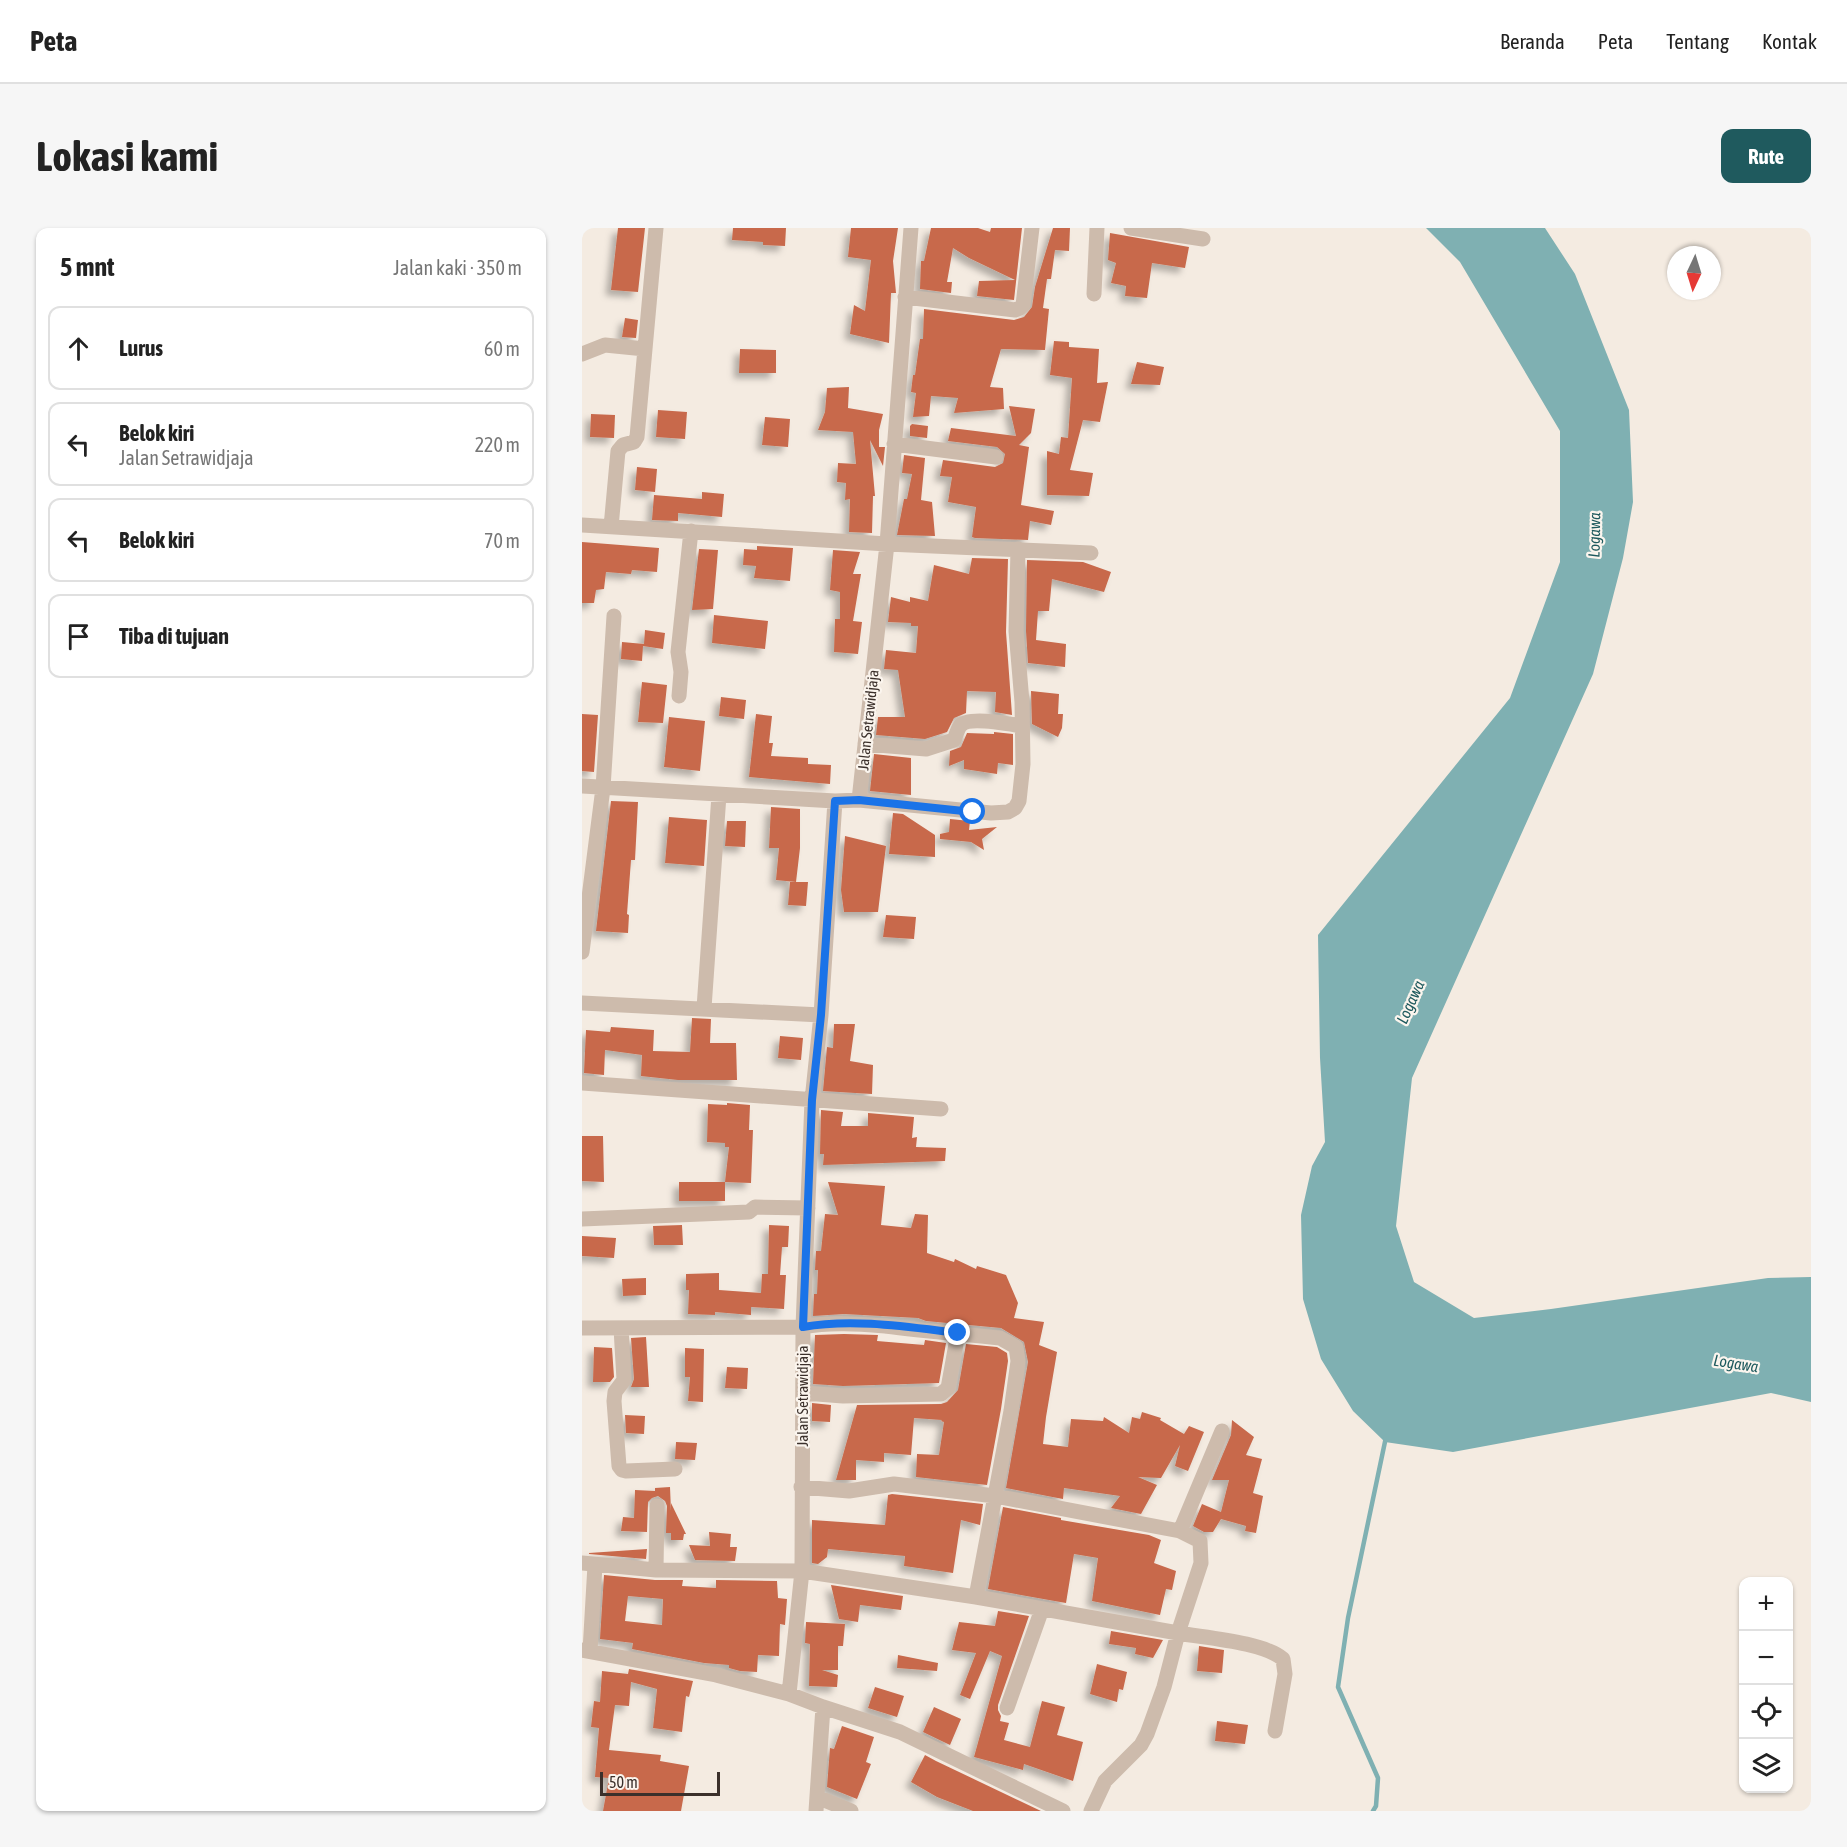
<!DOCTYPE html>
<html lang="id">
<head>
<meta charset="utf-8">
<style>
  body { margin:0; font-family:"Asap Condensed",sans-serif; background:#f6f6f6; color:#222 }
  .controls { position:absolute; right:18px; bottom:18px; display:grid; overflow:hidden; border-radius:12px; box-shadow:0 2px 4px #0004 }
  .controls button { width:54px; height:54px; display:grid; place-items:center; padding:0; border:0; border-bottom:2px solid #e0e0e0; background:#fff; color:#222; font:30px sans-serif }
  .compass { position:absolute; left:1085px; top:18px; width:54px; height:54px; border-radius:50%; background:#fff; box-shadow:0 2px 4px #0004; rotate:184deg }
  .scale { position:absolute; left:18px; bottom:15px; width:120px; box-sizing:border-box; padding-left:6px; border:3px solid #3b302b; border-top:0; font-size:16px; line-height:21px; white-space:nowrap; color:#3b302b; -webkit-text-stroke:4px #fbf5ee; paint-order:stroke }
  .stop { position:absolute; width:18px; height:18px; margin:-14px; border:4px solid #1a73e8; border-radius:50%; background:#fff }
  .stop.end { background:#1a73e8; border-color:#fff; box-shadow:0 2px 6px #0008 }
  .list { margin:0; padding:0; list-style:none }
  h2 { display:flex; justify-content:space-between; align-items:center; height:78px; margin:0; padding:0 24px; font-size:26px }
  h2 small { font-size:20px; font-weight:400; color:#767676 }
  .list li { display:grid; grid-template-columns:39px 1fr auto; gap:18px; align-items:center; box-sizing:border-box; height:84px; margin:0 12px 12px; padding:0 12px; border:2px solid #e0e0e0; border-radius:12px }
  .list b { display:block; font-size:22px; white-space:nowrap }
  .list p { margin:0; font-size:20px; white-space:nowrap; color:#767676 }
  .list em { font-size:20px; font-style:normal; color:#767676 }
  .icon { flex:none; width:33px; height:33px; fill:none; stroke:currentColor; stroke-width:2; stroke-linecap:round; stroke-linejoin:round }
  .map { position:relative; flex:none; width:1229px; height:1583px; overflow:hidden; border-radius:12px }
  header { display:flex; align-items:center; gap:36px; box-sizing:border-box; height:84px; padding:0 30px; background:#fff; border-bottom:2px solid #e0e0e0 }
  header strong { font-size:28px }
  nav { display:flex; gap:33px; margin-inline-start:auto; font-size:21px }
  .intro { display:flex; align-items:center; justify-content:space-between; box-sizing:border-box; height:144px; padding:0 36px }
  h1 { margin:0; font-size:42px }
  .button { padding:15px 27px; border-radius:12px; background:#1f5a5e; color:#fff; font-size:21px; font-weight:700 }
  main { display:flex; gap:36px; padding:0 36px }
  aside { flex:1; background:#fff; border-radius:12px; box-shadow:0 2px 4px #0004 }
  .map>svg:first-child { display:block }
  .water { fill:#7fb0b2 }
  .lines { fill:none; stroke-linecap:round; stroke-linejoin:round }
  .stream { stroke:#7fb0b2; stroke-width:4.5 }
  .building { fill:#c8694b; fill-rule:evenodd; filter:url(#shadow) }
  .minor { stroke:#cdbbac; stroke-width:15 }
  .route { stroke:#1a73e8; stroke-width:8 }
  .labels { text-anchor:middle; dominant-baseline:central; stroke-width:4.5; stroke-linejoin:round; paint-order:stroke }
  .street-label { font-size:15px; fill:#3b302b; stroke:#fbf5ee }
  .water-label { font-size:16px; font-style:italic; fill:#1f5a5e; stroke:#fbf5ee }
</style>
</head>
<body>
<header>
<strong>Peta</strong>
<nav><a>Beranda</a><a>Peta</a><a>Tentang</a><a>Kontak</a></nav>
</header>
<div class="intro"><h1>Lokasi kami</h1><a class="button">Rute</a></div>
<main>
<aside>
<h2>5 mnt<small>Jalan kaki · 350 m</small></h2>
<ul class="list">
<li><svg class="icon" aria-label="ahead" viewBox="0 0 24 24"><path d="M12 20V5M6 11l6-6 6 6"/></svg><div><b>Lurus</b></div><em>60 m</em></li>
<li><svg class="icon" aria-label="left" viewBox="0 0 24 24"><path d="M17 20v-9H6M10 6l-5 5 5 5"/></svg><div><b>Belok kiri</b><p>Jalan Setrawidjaja</p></div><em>220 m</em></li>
<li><svg class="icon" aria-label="left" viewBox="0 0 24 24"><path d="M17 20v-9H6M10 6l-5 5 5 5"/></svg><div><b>Belok kiri</b></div><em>70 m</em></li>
<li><svg class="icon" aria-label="arrive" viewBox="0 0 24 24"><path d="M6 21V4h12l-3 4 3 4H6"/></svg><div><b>Tiba di tujuan</b></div></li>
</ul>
</aside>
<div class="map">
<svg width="1229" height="1583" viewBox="0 0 1229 1583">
  <defs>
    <filter id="shadow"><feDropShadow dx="-5.5" dy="5.5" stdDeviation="3" flood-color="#0004"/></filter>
  </defs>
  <rect width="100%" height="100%" fill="#f4ebe1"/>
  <!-- water -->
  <path class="water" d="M844 0H963L993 46 1047 182 1051 274 1041 330 1011 446 830 850 814 998 832 1054 892 1090 969 1081 1186 1050 1229 1049V1174L1189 1165 871 1224 803 1214 771 1183 739 1131 721 1071 719 987 730 938 743 914 738 830 736 707 928 470 978 334V203L878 34Z"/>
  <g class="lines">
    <!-- stream -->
    <path class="stream" d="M791 1583 794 1578 796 1550 756 1459 766 1390 804 1209"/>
  </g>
  <!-- building -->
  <path class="building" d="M36 0H63L56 64 29 62Z
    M151 0H204L203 18 181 17V14L150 12Z
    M269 0H316L311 33 314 65H309L307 115 268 106 272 77 283 83 289 32 266 29Z
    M349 0H396L408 4 409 0H440L432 72 395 68 397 53 433 52 387 30 371 20 365 54H370L369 65 338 61 339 33H342Z
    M471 0H488L487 23 473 22 469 51H465L461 80 467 81 463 122 419 121 408 159 421 160 422 181 372 185 376 170 349 168 347 188 331 189 334 165 329 164 331 147H333L338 111H341L342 81 432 92 442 89 450 79 453 59Z
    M528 5 607 19 603 40 570 35 565 70 543 68 544 58 529 55 534 35 526 32Z
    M43 90 56 92 54 110 40 109Z
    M472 113 487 114V119L517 121 515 155 526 154 518 194 501 192 488 242 511 245 507 268 465 267V223L477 226 479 209 486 210 490 150 468 147Z
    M158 121 194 122V145H157Z
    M555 134 582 139 578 157 549 156Z
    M267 159 266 180 301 186 297 202V219H303L301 238 288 212 293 268H291L290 305 267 304 268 271 263 272 264 255 255 254 256 235 274 236 271 204 236 202 243 184 245 160Z
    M427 178 453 181 449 205 437 217 447 219 439 277 472 283 469 297 448 293 446 312 393 310 390 309 394 279 366 274 370 249 358 248 361 232 413 239 421 235 423 226 415 219 366 213 369 200 434 208Z
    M76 182 105 184 103 211 74 209Z
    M9 186 33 187 32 210 8 209Z
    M183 189 208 191 206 219 180 217Z
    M330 196 346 198 345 210 328 208V198Z
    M322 227 343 230 339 272 350 274 353 308 315 307 322 271H325L330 246 320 245Z
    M55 239 75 241 73 264 53 262Z
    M120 264 142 266 140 289 96 285V293L70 292 72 267 120 271Z
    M0 314 77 320 75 344 50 342 49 346 24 344 22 361 14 362 12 375H0Z
    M175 318 211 320 208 353 172 350 174 338 161 337 162 321 175 322Z
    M117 321 136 322 131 381 110 382Z
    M251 322 278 324 271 346H279L271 393 280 394 276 426 252 424 253 391H258V364L248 362Z
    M390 330 426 331 424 404 430 487 413 484 414 464 385 463 384 485 372 490 365 504 343 511 294 507 296 489H323L316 442 302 441 304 422 334 425 336 398H329V395L306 394 309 369 328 374V369L346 373 352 337 387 346Z
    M445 332 501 334 529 344 522 364 470 351 467 383H456L454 412 484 416 483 439 446 435 444 403Z
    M132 387 186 393 183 421 130 415Z
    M63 402 83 405 81 421 61 418 60 433 39 431 40 414 62 416Z
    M60 454 85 457 81 495 56 494Z
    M449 463 477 466 476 486H481L480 500 476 509 450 496Z
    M139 469 164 472 162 491 137 488Z
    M0 486 16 487 12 544 0 543Z
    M174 486 190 488 187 515H191L189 528 226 530V536L249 537 248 556 167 549Z
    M87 489 123 493 118 543 82 539Z
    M412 504 431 506V537L416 535 415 546 382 541V532L367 538 368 523 379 519 385 505 412 506Z
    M292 526 329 530V567L288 563Z
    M29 573 56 574 53 632H49L45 686 47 687 46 705 14 703Z
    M189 579 218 581V620L214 654 194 652 197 620H187Z
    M311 585 321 586 353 607V629L307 626Z
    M87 589 125 592 122 638 83 635Z
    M368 591 388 593 387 602 415 599 400 611 402 622 389 614 358 611V606L367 604Z
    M145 593H164L163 619 143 618Z
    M263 608 304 618 296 684H262L259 662Z
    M208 654H226L224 678 206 677Z
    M304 687 334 689 332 711 301 709Z
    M110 790 129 791 128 815H154L155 852H96L59 848 60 827 23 822 22 847 2 845 4 802 28 804 29 799 72 802 71 823 108 824Z
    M252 796H273L268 833 291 837 290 866 241 863 245 819 251 820Z
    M198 808 221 810 219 832 196 830Z
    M145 875 168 877 167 902H171L169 955 143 954 147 919H143V915L125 914 126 876 145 877Z
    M239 882 261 884 259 898H286V885L332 889 330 910 335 909 334 919 364 920 363 933 241 937 242 926H238Z
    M0 908H21L22 954 0 953Z
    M97 954H143V973H97Z
    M246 954 303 958 299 997 329 1000 333 986 346 987 345 1025 372 1034 373 1031 394 1041 395 1038 424 1047 436 1075 432 1090 462 1094 457 1117 475 1124 464 1189 461 1216 486 1219 489 1191 521 1193 522 1189 547 1205 550 1189 558 1191 560 1184 579 1190 578 1192 602 1206 607 1198 622 1204 606 1243 593 1238 598 1217 579 1250 556 1249 575 1257 559 1286 529 1280 538 1268 482 1260 481 1271 424 1260 446 1134 442 1114 419 1100 344 1093 336 1090 262 1086 231 1088 232 1066H235L236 1042H233L234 1023H239L243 986 256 987Z
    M100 997 101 1017H72L71 998Z
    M187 997 207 998 206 1019H200L198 1047H204L202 1081 169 1079V1087L133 1084V1087L106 1086 107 1062H104V1046L137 1045V1062L179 1065 180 1046H186Z
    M0 1008 34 1010 32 1030 0 1028Z
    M64 1050V1067L41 1068 40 1051Z
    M262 1106 296 1107 295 1113 342 1117 343 1112 364 1115 357 1155 261 1158 231 1156 233 1107Z
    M64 1109 67 1159H49L52 1151 49 1110Z
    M384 1116 415 1119 425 1125 426 1133 419 1181 405 1257 334 1249 335 1226 357 1227 362 1194 359 1193 360 1192 332 1190 329 1227 302 1225V1234L274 1232V1252H254L275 1177 359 1176 365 1174 376 1162Z
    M12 1119 30 1120 32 1149 28 1154H11Z
    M103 1120 122 1121 121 1174 106 1173 108 1149H103Z
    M145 1139 166 1140 165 1161 143 1160Z
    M230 1175 249 1177 248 1194 230 1193Z
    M43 1187 63 1188 62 1206 44 1205Z
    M650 1192 672 1209 664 1227 680 1231 671 1265 681 1268 674 1305 663 1303 664 1298 639 1291 631 1304H622L611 1298 620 1276 639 1284 647 1252H630L649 1207Z
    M94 1214 115 1215 113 1232 93 1231Z
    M88 1259 89 1283V1275L104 1306H102L101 1312H89V1305H84L85 1278 83 1273 76 1268 70 1270 66 1274 65 1304 39 1303 41 1289 52 1290 53 1262 73 1263V1260Z
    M310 1266 401 1276 398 1297 379 1292 371 1345 322 1338 323 1328 246 1321 245 1329 236 1336 230 1335V1292L303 1297 306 1267Z
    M421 1279 479 1290V1292L567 1307 579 1312 572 1335 594 1343 590 1362 584 1361 578 1387 510 1373 516 1330 492 1326 484 1375 406 1361Z
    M127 1304 149 1306 148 1319H155L153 1333 113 1332 107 1317 128 1318Z
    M65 1321 64 1331 7 1326V1325Z
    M22 1347 73 1352H101L100 1358 134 1360V1352L195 1353 196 1370 205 1371 203 1397 198 1396 197 1428 176 1427 175 1444 158 1443 147 1440V1437L122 1435 50 1421 51 1415 18 1411ZM46 1368 81 1371 80 1397 43 1393Z
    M249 1357 321 1368 319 1382 278 1377 276 1394 257 1391Z
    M416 1383 447 1388 416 1477V1482L419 1488 418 1493 427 1495 422 1512 448 1519 460 1473 483 1479 475 1507 501 1514 491 1553 442 1536 441 1542 392 1529 420 1428 408 1423 388 1471 378 1467 394 1425 370 1422 377 1394 413 1398Z
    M224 1394 263 1396 261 1418H256V1442H240L256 1447 255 1459 227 1458 228 1416 223 1415Z
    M529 1403 581 1412 571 1430 553 1426 554 1420 527 1416Z
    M617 1418 642 1422 640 1445 615 1443Z
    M316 1427 356 1435 355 1443 315 1440Z
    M515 1436 545 1444 541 1462 537 1461 535 1474 508 1466Z
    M47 1441 111 1453 107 1469 104 1468 100 1504 71 1500 75 1461 49 1454 47 1478 33 1477 27 1522 79 1527 78 1533 107 1538 99 1583H21L27 1550 13 1549 17 1500 9 1499 12 1473 18 1474 20 1443 46 1446Z
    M293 1459 322 1468 315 1489 286 1480Z
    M352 1479 379 1491 368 1517 341 1504Z
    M635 1493 666 1497 663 1516 633 1513Z
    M260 1498 292 1509 284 1534 289 1536 275 1571 245 1559 248 1520 252 1521Z
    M343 1527 354 1533 459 1583H391L355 1569 329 1554Z"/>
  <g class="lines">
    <!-- minor -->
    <path class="minor" d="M549 0 621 11
      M512 66 515 0
      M323 69 433 82 438 80 441 77 450 0
      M0 126 23 117 63 121
      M312 216 414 229
      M0 297 305 316 509 325
      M29 299 36 223 41 217 52 214 55 209 74 0
      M97 468 99 444 96 424 109 303
      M283 516 344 521 372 512C374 508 375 502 378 498 386 488 427 496 440 498
      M0 558 253 573
      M277 572 409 585 426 584 433 580 437 573 441 536 440 474 434 403 436 321
      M0 724 21 560 32 388
      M0 775 239 787
      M122 780 137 567
      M0 855 359 881
      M0 991 167 984 173 979 226 980
      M0 1100 221 1099C248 1094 276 1096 303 1098 342 1103 380 1106 418 1110L434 1119 436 1133 429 1183 394 1369
      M39 1100 42 1152 33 1164 32 1173 37 1238 40 1242 44 1243 93 1241
      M222 1165 261 1168 359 1166 366 1160 376 1105
      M640 1203 598 1303 618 1313 619 1335 596 1405C624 1410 681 1414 701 1431L703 1446 693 1503
      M219 1259 267 1263 312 1256 413 1268 598 1303
      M0 1335 74 1342 220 1343 394 1369 596 1405 582 1459 565 1506 559 1517 523 1553 509 1583
      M74 1342 75 1278
      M0 1422 134 1447 207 1466
      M8 1423 13 1337
      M241 1479 318 1504 481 1583
      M425 1480 460 1381
      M235 1569 269 1583
      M234 1583 241 1479 207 1466 220 1343 221 1099 230 872 239 787 253 573 277 572 305 316 329 0"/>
  </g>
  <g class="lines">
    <!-- route -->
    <path class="route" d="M376 1105C326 1099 271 1090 221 1099L230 872 239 787 253 573 277 572 391 584"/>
  </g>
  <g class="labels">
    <!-- street labels -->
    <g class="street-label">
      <text transform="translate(286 492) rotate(-84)">Jalan Setrawidjaja</text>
      <text transform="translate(220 1168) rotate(-90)">Jalan Setrawidjaja</text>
    </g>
    <!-- water labels -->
    <g class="water-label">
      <text transform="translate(1012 307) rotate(-89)">Logawa</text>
      <text transform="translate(828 774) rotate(-66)">Logawa</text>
      <text transform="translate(1154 1135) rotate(9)">Logawa</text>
    </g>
  </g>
</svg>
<div class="controls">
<button>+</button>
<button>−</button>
<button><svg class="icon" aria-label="locate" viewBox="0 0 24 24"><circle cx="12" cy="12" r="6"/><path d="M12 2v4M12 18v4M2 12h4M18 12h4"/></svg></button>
<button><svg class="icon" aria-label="layers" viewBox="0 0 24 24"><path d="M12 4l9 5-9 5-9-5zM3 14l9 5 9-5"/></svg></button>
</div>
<svg class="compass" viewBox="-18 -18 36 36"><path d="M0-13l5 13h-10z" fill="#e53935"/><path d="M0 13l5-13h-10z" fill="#767676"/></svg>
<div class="scale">50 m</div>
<div class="stop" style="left:391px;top:584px"></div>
<div class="stop end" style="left:376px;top:1105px"></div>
</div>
</main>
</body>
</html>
